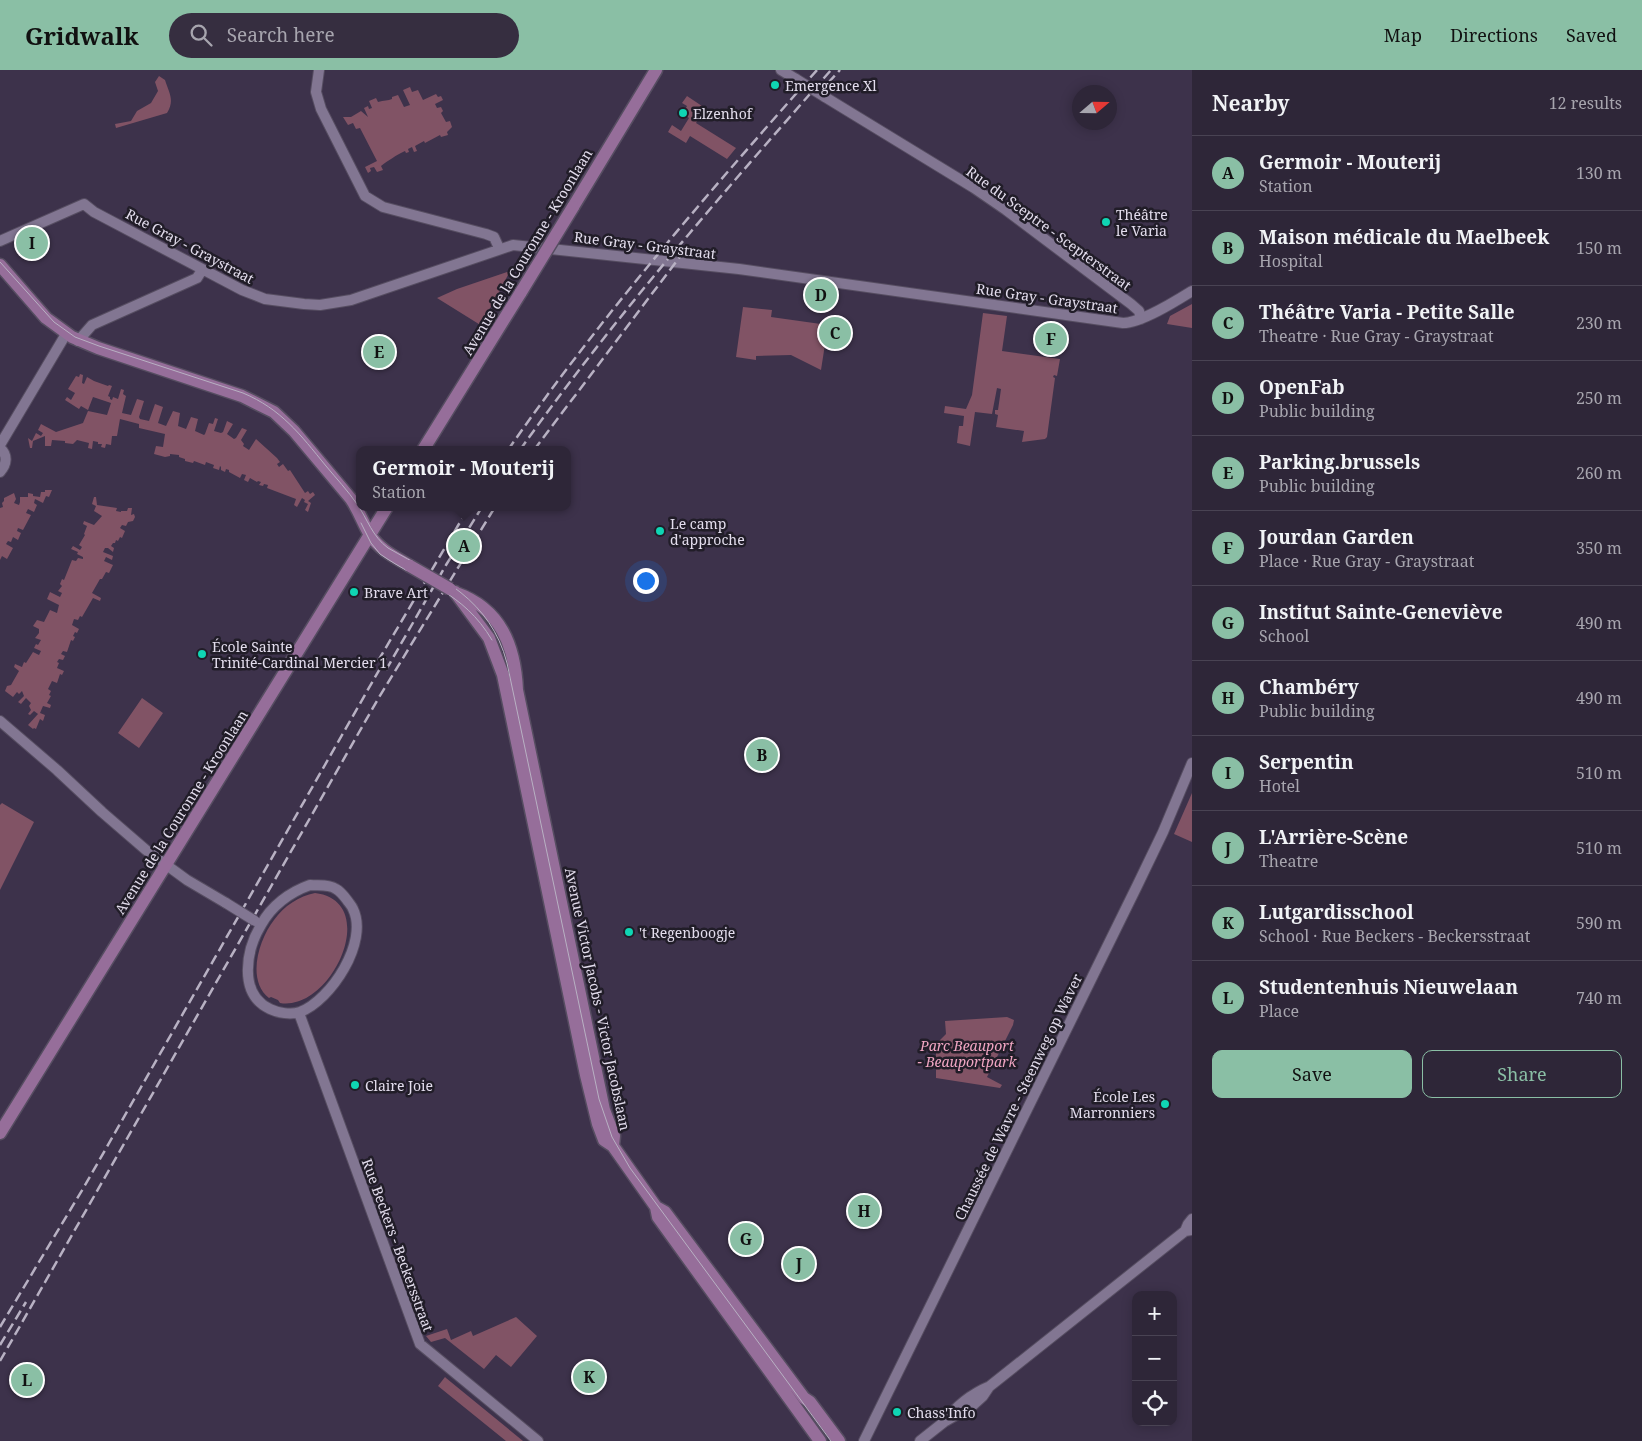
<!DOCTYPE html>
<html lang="en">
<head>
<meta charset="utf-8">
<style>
  body { margin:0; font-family:"Noto Serif",serif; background:#362e40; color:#f1f3f6 }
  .controls { position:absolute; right:15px; bottom:15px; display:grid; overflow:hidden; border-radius:10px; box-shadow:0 2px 12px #0003 }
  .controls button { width:45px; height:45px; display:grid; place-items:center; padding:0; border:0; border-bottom:1px solid #494353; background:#2e2638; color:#f1f3f6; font:25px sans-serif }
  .compass { position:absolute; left:1072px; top:15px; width:45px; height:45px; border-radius:50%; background:#2e2638; box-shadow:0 2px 12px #0003; rotate:70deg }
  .you { position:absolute; left:645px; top:510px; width:18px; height:18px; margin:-12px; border:4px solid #fff; border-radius:50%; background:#1a73e8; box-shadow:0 0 0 8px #1a73e833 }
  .badge { display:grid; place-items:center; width:32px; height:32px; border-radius:50%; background:#8abfa5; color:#111; font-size:16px; font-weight:700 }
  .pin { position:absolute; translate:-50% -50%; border:2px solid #fff; box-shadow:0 1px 5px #0006 }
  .popup { position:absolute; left:356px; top:376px; width:215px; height:65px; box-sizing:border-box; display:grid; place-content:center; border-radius:10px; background:#2e2638; filter:drop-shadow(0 1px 4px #0005); font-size:16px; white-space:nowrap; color:#a7a5ae }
  .popup b { font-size:19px; color:#f1f3f6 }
  .popup::after { content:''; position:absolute; left:50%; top:100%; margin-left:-10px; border:10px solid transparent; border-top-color:#2e2638 }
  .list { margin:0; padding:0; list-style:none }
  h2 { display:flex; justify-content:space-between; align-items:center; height:65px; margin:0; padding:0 20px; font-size:21px }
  h2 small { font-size:16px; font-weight:400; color:#a7a5ae }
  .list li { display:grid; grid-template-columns:32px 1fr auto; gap:15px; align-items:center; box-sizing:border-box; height:75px; padding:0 20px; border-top:1px solid #494353 }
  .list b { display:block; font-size:19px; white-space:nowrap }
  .list p { margin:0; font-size:16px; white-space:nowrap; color:#a7a5ae }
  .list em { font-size:16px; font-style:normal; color:#a7a5ae }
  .actions { display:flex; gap:10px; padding:15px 20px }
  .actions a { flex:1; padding:11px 0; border:1px solid #8abfa5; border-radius:10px; text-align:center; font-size:18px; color:#8abfa5 }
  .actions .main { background:#8abfa5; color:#111 }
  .icon { flex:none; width:28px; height:28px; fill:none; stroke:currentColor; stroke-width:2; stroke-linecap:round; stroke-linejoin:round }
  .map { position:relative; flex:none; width:1192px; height:1371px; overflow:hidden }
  header { display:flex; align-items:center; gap:30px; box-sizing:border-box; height:70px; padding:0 25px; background:#8abfa5; color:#111 }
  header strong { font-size:24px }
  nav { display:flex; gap:28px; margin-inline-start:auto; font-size:18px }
  .search { width:350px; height:45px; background:#362e40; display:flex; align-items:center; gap:12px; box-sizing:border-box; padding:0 18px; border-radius:28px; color:#a7a5ae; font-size:19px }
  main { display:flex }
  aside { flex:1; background:#2e2638 }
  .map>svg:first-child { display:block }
  .green { fill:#815365 }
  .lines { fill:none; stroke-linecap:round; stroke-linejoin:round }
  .minor-casing { stroke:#564d61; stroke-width:12 }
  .major-casing { stroke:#564d61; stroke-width:15 }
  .minor { stroke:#827692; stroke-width:10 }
  .major { stroke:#966e9a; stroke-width:12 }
  .tram { stroke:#b8b1c3; stroke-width:1 }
  .rail { stroke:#b8b1c3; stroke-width:2.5; stroke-dasharray:10 5; stroke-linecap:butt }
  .minor-bridge-casing { stroke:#564d61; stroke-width:12; stroke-linecap:butt }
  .major-bridge-casing { stroke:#564d61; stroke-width:15; stroke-linecap:butt }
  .minor-bridge { stroke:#827692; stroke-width:10 }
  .major-bridge { stroke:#966e9a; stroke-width:12 }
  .poi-dot { fill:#0fd5b4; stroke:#211d28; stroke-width:2 }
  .labels { text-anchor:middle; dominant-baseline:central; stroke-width:5; stroke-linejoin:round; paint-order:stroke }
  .poi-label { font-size:14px; fill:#e3dded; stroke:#211d28; text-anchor:start }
  .street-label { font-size:14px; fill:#e3dded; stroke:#211d28 }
  .park-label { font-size:14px; font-style:italic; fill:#f0a5c2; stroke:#211d28 }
</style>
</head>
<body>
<header>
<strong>Gridwalk</strong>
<div class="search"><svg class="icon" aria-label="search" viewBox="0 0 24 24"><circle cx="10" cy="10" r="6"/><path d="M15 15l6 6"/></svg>Search here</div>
<nav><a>Map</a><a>Directions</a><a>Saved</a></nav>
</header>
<main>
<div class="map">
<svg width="1192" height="1371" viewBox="0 0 1192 1371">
  <rect width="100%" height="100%" fill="#3d324b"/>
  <!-- green -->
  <path class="green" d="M159 6 165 10C169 23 175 30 167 43L116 58 115 54 131 51 137 41 151 33 158 21 155 12Z
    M410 17 412 22 418 20 423 30 436 24 438 27 441 26 443 30 435 34 437 38 441 37 443 41 441 43 446 52 450 51 452 57 447 62 448 65 441 67 440 65 425 73 424 71 415 76 417 81 414 82 412 77 408 79 409 82 406 83 405 81C395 86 389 90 381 96L383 100 377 102 374 97 370 98 371 101 368 103 365 97 377 91 360 58 356 59 353 53 348 55 343 47H351L361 41 368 47 364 38 368 36 369 39 372 38 369 31 376 28 378 32C384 30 388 31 392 29V27L398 25 404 37 410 35 403 20Z
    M687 26 705 38 696 53 736 78 727 89 690 66 686 73 668 62 672 55 681 61 689 48 683 44 687 36 682 33Z
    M510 201 493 234 485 245 487 249 482 256 437 228 457 219Z
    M1192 234V258L1167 254 1170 246Z
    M743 237 772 240 771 247 828 255 821 300 791 285 756 286V290L736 287Z
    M983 243 1007 246 1002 281 1060 289 1057 306 1054 305 1053 307 1055 308 1047 367 1045 369 1022 372 1024 361 996 357 998 345 995 344V340H998L1001 319 997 318 992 344 975 342 970 376 957 373 959 356H963L964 346 944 343 945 336 966 339 972 325Z
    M80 304 83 305 82 313 84 314 87 307 94 311 108 316 109 315 112 316 108 326 110 327V329L112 330 113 327 118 329 121 319 124 320 123 324 126 326 122 343 131 345 137 329 144 331 139 347 140 349 149 351 155 334 163 337 158 353 166 356 173 341 180 343 178 356 186 359 191 347 198 349 195 361 204 365 205 364 209 353 213 354 215 348 218 349 214 361 221 363 223 362 227 351 233 354 227 364 234 369 236 368 242 358 247 360 241 370 244 374 243 376 249 380 256 369 277 388 280 392 277 394 279 397 283 394 288 401 290 400 305 423 308 421 310 424 313 422 315 425 308 431 311 433 308 442 305 440 308 434 304 432 305 430 302 428 297 437 294 435 296 429 267 418 268 415 264 414 263 416 259 415 261 412 258 411 257 412 250 408 248 412 244 410 246 405 242 404 240 408 229 402V400L226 399 225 402 221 400V397L220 396 219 400 213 398 214 395 206 392 205 395 194 391 193 393 185 391V389L179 387V385L170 384V386L165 387 154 384 156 376 163 377 165 364 139 358V354L120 349 117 366H112L111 375 106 374 105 378 101 377 102 374H98V372L93 371 92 379 88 378 89 373 77 370 73 374 65 373V371L52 370 51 376H45V366L33 371 32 378H30L28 368 32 371 36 363 41 366 43 363 38 360 41 354 56 362 83 353 88 341 107 345 111 333 93 327 88 340 81 336 79 339 65 330 67 327 71 330 75 323 68 319 76 306 79 307Z
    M45 420H52L49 427 46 426 43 433 35 429 34 433 37 435 34 442 28 439 26 443 31 445 23 460 18 458 17 461 21 463 18 470 13 467 11 472 8 471 6 474 13 478 7 489 2 486 0 490V438L3 437 2 433 4 431V428L14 423 16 429 14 433 19 435 20 432V427H28V423L33 424V426L40 427 41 422H45Z
    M94 427H96L97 435 117 438 116 441 121 442V441H127L128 438H132L131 445 134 444 135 447 133 451 128 452 126 456 122 455 120 458 125 461 122 468 120 467 118 471 116 470 115 473H113L111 476 114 478 113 482 108 478H105L103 482 113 486 112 490 106 487 104 491 113 495 109 503 106 502 102 509H100L92 523 101 528 100 531 93 528 82 547 80 546 78 550 74 549 72 555 79 559 77 563 75 562 73 566 75 567 73 571 71 570 67 582 63 581 61 584 65 586 63 590 59 589 57 592 59 593 57 598 64 601 62 605 60 604 57 613 52 611 48 619 51 621 49 625 51 626 47 633 51 635 50 638 43 636 40 643 45 645 43 651 40 649 36 659 34 658 33 659 28 655 38 644 34 641 30 645 28 644 31 640 29 636 31 633 26 628 21 634 18 632 24 626 22 621 19 624 17 622 13 627 5 621 7 616 11 615 19 601 14 597 15 594 22 597 24 592 26 593 33 582 39 585 41 581 34 578 36 574 38 575 41 570 35 568 39 563V559L33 556 37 550 44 552 50 540 57 543 59 535 47 529 50 522 60 527 62 523 58 521 62 516 60 514 62 509 64 510 72 490 76 491 78 488 83 489V487L77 484 78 482 71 479 73 476 80 480 82 477 79 475 85 465 84 464 87 456 83 454 84 451 94 455 102 446 94 441 96 436 92 434Z
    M142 628 163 643 139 678 118 663Z
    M1192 723V772L1174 764Z
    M2 733 34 752 0 820V735Z
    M315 823C382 831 332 942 280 933L278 930 271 927 269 928C246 910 259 869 274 850 284 836 299 826 315 823Z
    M1007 947 1014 950 1013 955 987 1007 1002 1015 1000 1018 936 1008V974L946 964 945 951Z
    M516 1247 537 1266 511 1297 496 1285 484 1299 445 1268 431 1272 426 1266 447 1259 451 1270 471 1261 473 1266Z
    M445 1307 446 1308 523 1371H506L438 1316Z"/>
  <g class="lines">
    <defs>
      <path id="minor" d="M319 0 316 22 321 39 365 126 383 137 486 164 494 167 499 178
        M781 0 796 9
        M825 27 974 118 1006 140 1131 234 1139 241 1141 249
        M0 171 84 134 94 142 242 220 265 229 304 234 320 235 351 230 513 175 739 199 1123 253C1141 253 1176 231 1192 221
        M78 271 92 255 197 208 202 200
        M0 375 66 264
        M0 378C8 385 7 394 0 402
        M0 651 57 700 102 742 146 780 187 810 226 833
        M310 815C318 816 329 814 336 819 340 821 344 826 347 830 349 833 352 836 353 839 369 872 331 930 300 942 291 945 278 943 270 939 238 924 246 880 261 855 271 836 290 822 310 815Z
        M299 943 420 1274 538 1371
        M1185 1161 1188 1154 1192 1149
        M944 1352C956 1336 971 1324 990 1316L1185 1161 1192 1160
        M864 1371 1137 816 1163 762 1192 693
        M920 1371 944 1352 972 1336 983 1326 989 1317"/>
      <path id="major" d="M573 137 656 0
        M0 195 46 248 72 267 98 278 242 326 274 342 294 361 351 429C359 441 363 453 370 465 380 480 395 487 410 496
        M423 380 521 222
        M455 522 489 568 503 605 586 1005 598 1054 604 1070 613 1076 656 1137 665 1142 804 1328 810 1332 839 1371
        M456 523C501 539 515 576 517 620L604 1040 614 1066 613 1076
        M0 1063 387 437
        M656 1137 658 1147 820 1371"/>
    </defs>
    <!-- minor casing -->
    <use href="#minor" class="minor-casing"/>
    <!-- major casing -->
    <use href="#major" class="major-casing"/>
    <!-- minor -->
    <use href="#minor" class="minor"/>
    <!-- major -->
    <use href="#major" class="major"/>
    <!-- tram -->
    <path class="tram" d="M0 192 54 252 75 267 99 276 243 323C281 339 300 364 326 396 336 408 348 421 357 434 368 450 372 466 388 478 441 508 490 529 507 593L599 1029 612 1067 630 1098 831 1371
      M361 453 371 473 380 484C423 514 463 521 492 570"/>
    <!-- rail -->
    <path class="rail" d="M828 13 840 0
      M508 380C601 246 709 122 817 0
      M520 380C615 246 723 123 831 0
      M534 380 688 176
      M378 591 469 437
      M386 600 446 495 482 437
      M0 1257 84 1117 386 588
      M0 1275 26 1232
      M0 1291 378 629 495 437"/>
    <defs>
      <path id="minor-bridge" d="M796 9 825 27
        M226 833 255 851"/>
      <path id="major-bridge" d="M521 222 573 137
        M410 496 450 519"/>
    </defs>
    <!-- minor-bridge casing -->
    <use href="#minor-bridge" class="minor-bridge-casing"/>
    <!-- major-bridge casing -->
    <use href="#major-bridge" class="major-bridge-casing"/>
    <!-- minor-bridge -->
    <use href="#minor-bridge" class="minor-bridge"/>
    <!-- major-bridge -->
    <use href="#major-bridge" class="major-bridge"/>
  </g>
  <!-- markers -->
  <g class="poi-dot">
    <circle cx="775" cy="15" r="5"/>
    <circle cx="683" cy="43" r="5"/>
    <circle cx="1106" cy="152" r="5"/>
    <circle cx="660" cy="461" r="5"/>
    <circle cx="354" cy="522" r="5"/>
    <circle cx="202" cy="584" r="5"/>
    <circle cx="629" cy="862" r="5"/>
    <circle cx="355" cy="1015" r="5"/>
    <circle cx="1165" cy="1034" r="5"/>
    <circle cx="897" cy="1342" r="5"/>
  </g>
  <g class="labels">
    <!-- poi labels -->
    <g class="poi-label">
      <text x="785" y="15">Emergence Xl</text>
      <text x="693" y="43">Elzenhof</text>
      <text x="1116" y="144">Théâtre<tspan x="1116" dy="16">le Varia</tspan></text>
      <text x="670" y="453">Le camp<tspan x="670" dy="16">d'approche</tspan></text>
      <text x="364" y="522">Brave Art</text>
      <text x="212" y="576">École Sainte<tspan x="212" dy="16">Trinité-Cardinal Mercier 1</tspan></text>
      <text x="639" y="862">'t Regenboogje</text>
      <text x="365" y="1015">Claire Joie</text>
      <text x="1155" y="1026" text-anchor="end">École Les<tspan x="1155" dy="16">Marronniers</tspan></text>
      <text x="907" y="1342">Chass'Info</text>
    </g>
    <!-- street labels -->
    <g class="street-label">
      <text transform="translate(1049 158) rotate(36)">Rue du Sceptre - Scepterstraat</text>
      <text transform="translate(645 175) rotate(7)">Rue Gray - Graystraat</text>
      <text transform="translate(190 176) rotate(28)">Rue Gray - Graystraat</text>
      <text transform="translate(527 182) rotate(-59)">Avenue de la Couronne - Kroonlaan</text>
      <text transform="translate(1047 228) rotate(8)">Rue Gray - Graystraat</text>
      <text transform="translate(181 742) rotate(-58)">Avenue de la Couronne - Kroonlaan</text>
      <text transform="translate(598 929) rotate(78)">Avenue Victor Jacobs - Victor Jacobslaan</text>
      <text transform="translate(1018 1027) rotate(-64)">Chaussée de Wavre - Steenweg op Waver</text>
      <text transform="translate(398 1175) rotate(70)">Rue Beckers - Beckersstraat</text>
    </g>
    <!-- park labels -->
    <g class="park-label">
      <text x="967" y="975">Parc Beauport<tspan x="967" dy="16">- Beauportpark</tspan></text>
    </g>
  </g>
</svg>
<div class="controls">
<button>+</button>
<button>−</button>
<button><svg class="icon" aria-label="locate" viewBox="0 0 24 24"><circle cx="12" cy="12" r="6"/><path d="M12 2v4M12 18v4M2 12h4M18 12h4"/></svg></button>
</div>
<svg class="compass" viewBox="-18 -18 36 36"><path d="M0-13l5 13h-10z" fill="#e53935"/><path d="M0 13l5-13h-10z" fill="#a7a5ae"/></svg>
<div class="you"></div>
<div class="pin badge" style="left:464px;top:476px">A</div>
<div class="popup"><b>Germoir - Mouterij</b>Station</div>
<div class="pin badge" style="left:762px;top:685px">B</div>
<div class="pin badge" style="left:835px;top:263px">C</div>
<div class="pin badge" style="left:821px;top:225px">D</div>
<div class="pin badge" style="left:379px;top:282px">E</div>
<div class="pin badge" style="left:1051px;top:269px">F</div>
<div class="pin badge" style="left:746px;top:1169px">G</div>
<div class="pin badge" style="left:864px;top:1141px">H</div>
<div class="pin badge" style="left:32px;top:173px">I</div>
<div class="pin badge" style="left:799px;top:1194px">J</div>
<div class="pin badge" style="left:589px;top:1307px">K</div>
<div class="pin badge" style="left:27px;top:1310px">L</div>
</div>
<aside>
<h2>Nearby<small>12 results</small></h2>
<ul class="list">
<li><span class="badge">A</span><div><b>Germoir - Mouterij</b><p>Station</p></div><em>130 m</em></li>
<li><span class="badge">B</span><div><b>Maison médicale du Maelbeek</b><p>Hospital</p></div><em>150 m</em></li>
<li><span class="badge">C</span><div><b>Théâtre Varia - Petite Salle</b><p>Theatre · Rue Gray - Graystraat</p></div><em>230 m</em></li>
<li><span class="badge">D</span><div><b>OpenFab</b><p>Public building</p></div><em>250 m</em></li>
<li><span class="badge">E</span><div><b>Parking.brussels</b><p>Public building</p></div><em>260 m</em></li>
<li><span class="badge">F</span><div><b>Jourdan Garden</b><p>Place · Rue Gray - Graystraat</p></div><em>350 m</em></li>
<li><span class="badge">G</span><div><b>Institut Sainte-Geneviève</b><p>School</p></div><em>490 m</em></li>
<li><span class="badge">H</span><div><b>Chambéry</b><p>Public building</p></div><em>490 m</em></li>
<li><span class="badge">I</span><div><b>Serpentin</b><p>Hotel</p></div><em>510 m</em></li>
<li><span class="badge">J</span><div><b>L'Arrière-Scène</b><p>Theatre</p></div><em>510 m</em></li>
<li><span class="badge">K</span><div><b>Lutgardisschool</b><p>School · Rue Beckers - Beckersstraat</p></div><em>590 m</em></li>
<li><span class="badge">L</span><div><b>Studentenhuis Nieuwelaan</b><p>Place</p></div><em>740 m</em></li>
</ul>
<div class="actions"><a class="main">Save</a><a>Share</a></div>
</aside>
</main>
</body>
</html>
